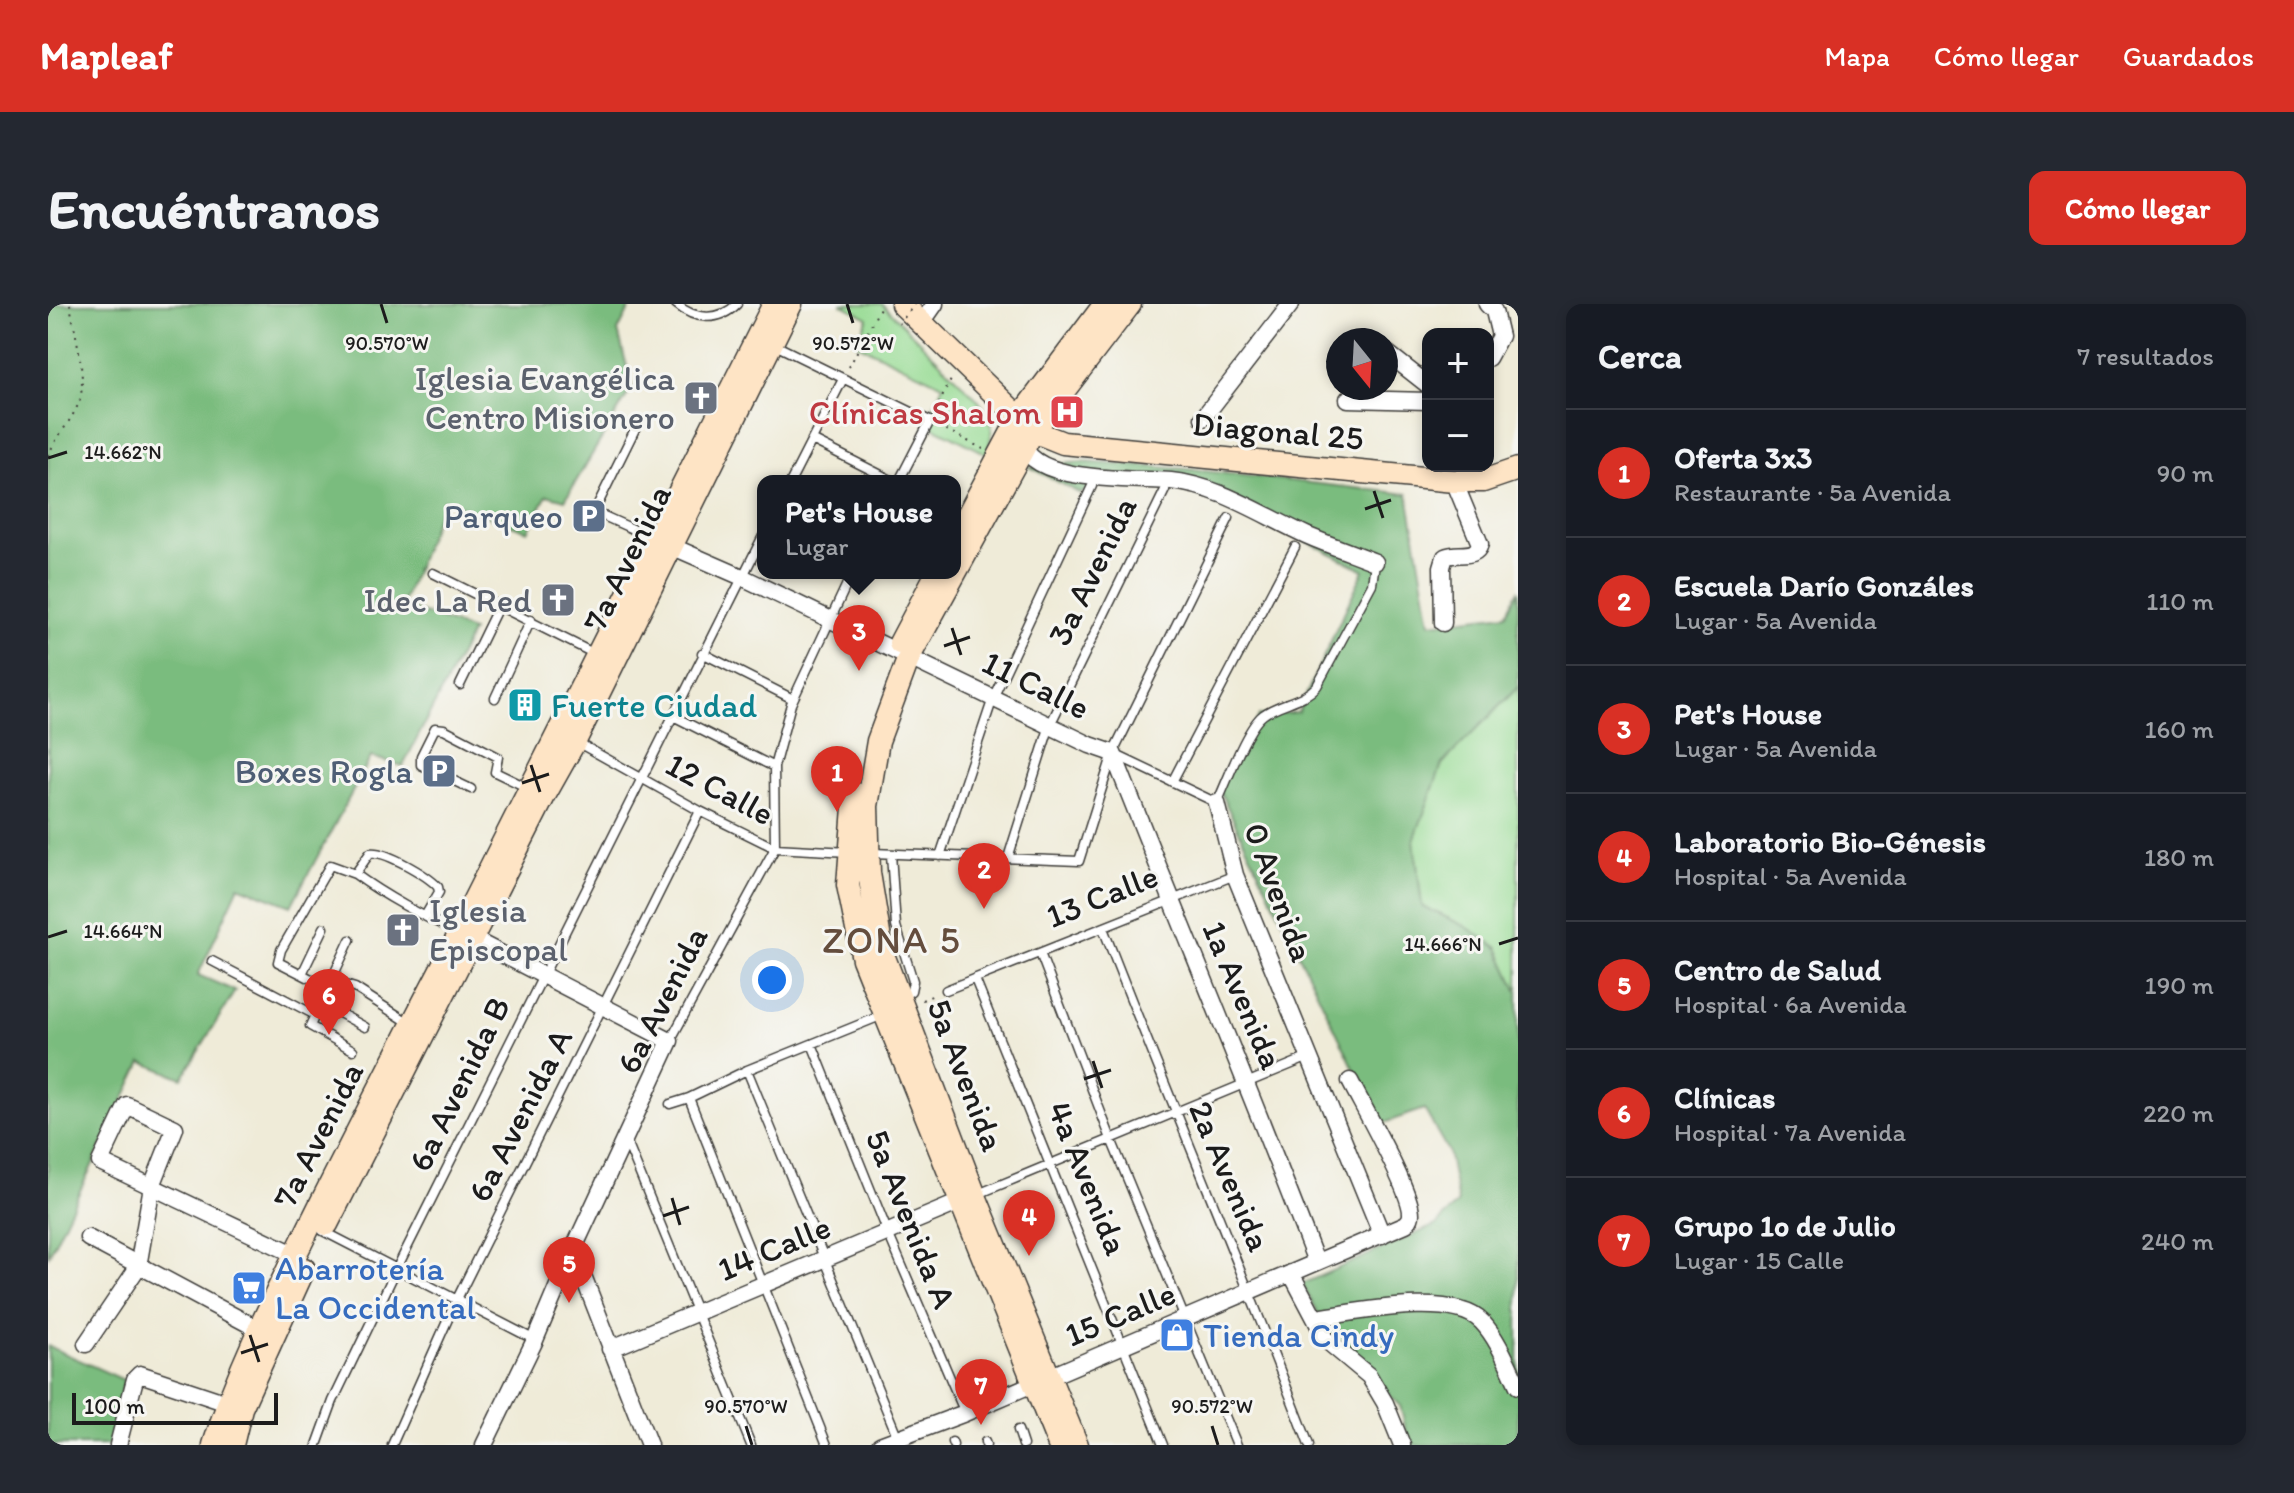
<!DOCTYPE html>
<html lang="es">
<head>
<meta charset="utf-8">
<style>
  body { margin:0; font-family:Itim,sans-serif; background:#242831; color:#f1f3f6 }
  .controls { position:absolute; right:24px; top:24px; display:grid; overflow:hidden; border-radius:16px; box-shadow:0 4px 12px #0003 }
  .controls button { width:72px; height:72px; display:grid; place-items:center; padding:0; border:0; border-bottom:2px solid #363941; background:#171b24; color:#f1f3f6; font:40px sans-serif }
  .compass { position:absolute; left:1278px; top:24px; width:72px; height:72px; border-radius:50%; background:#171b24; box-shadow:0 4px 12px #0003; rotate:162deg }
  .scale { position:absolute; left:24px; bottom:20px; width:206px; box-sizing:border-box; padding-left:8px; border:4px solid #1c1c1c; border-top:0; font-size:22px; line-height:28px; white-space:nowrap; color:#1c1c1c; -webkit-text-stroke:6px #f6f6f2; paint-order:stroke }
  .you { position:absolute; left:724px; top:676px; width:28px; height:28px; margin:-20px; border:6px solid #fff; border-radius:50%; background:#1a73e8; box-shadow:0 0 0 12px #1a73e833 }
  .badge { display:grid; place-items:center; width:52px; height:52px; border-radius:50%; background:#d93025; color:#fff; font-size:26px; font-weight:700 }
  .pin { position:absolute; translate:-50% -66px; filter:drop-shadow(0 2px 4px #0008) }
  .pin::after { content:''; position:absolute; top:42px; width:28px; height:24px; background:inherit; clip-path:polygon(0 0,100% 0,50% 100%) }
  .popup { position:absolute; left:709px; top:171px; width:204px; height:104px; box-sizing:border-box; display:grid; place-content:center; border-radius:16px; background:#171b24; filter:drop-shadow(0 2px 6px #0005); font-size:26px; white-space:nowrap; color:#9ea1a6 }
  .popup b { font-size:30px; color:#f1f3f6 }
  .popup::after { content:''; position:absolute; left:50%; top:100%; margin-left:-16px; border:16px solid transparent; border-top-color:#171b24 }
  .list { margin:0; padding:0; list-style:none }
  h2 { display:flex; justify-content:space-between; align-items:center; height:104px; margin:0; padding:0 32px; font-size:34px }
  h2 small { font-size:26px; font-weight:400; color:#9ea1a6 }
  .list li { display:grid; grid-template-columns:52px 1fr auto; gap:24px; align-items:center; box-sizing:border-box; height:128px; padding:0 32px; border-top:2px solid #363941 }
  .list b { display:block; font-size:30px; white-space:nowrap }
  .list p { margin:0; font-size:26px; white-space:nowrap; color:#9ea1a6 }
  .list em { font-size:26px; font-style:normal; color:#9ea1a6 }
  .map { position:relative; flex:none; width:1470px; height:1141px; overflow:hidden; border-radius:16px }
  header { display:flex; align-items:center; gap:48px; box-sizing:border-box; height:112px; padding:0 40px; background:#d93025; color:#fff }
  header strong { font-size:38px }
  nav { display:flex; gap:44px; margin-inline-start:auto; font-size:28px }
  .intro { display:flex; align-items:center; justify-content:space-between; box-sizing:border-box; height:192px; padding:0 48px }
  h1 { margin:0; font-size:56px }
  .button { padding:20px 36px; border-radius:16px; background:#d93025; color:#fff; font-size:28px; font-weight:700 }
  main { display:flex; gap:48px; padding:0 48px }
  aside { flex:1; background:#171b24; border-radius:16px; box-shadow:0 4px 12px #0003 }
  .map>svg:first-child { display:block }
  .green { fill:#98dc94; stroke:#5a7c58; stroke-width:2 }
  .forest { fill:#7abc7e; stroke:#4b6c4d; stroke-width:2 }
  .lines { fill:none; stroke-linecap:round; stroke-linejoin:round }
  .lane-casing { stroke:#3c3b38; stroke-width:11 }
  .street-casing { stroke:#3c3b38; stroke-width:19 }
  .secondary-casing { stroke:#3c3b38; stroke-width:25 }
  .path { stroke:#3c3b38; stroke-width:2; stroke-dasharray:2 6; stroke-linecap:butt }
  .lane { stroke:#fff; stroke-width:8 }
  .street { stroke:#fff; stroke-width:16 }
  .secondary { stroke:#fee4c5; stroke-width:22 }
  .path-bridge { stroke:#3c3b38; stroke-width:2; stroke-dasharray:2 6; stroke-linecap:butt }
  .ticks { fill:none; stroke:#1c1c1c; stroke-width:3 }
  .labels { text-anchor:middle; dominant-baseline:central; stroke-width:6; stroke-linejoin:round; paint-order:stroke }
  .worship-label { font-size:34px; fill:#5b616d; stroke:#f6f6f2; text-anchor:end }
  .health-label { font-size:34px; fill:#be3a42; stroke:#f6f6f2; text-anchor:end }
  .street-label { font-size:34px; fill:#1c1c1c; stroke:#f6f6f2 }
  .service-label { font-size:34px; fill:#4e5e75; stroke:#f6f6f2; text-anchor:end }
  .culture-label { font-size:34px; fill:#0d838f; stroke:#f6f6f2; text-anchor:start }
  .shop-label { font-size:34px; fill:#366cbe; stroke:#f6f6f2; text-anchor:start }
  .quarter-label { font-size:38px; letter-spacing:2px; fill:#644d3d; stroke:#f6f6f2 }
  .ticks-label { font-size:20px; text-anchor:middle; fill:#1c1c1c; stroke:#f6f6f2; stroke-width:6; stroke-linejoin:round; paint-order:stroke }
</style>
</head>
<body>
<header>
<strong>Mapleaf</strong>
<nav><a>Mapa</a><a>Cómo llegar</a><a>Guardados</a></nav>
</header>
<div class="intro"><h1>Encuéntranos</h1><a class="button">Cómo llegar</a></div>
<main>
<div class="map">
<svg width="1470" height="1141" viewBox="0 0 1470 1141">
  <rect width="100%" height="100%" fill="#f6f6f2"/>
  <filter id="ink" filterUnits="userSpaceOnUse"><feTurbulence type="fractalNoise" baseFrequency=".0125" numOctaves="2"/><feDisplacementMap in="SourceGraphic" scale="16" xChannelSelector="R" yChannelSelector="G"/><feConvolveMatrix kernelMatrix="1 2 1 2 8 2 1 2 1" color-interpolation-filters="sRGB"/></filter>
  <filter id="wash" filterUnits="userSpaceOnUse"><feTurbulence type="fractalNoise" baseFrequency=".006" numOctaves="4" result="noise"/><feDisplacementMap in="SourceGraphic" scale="32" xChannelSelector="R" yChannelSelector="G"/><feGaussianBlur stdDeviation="1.8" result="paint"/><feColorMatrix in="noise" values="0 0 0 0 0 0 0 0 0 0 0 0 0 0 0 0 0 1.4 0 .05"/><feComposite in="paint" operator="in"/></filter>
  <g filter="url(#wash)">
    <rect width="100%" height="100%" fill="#efebd8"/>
    <!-- green -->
    <path class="green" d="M793 0H834L929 95C947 117 946 124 939 150L878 119 895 81 809 40 820 14Z
      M1470 383V688L1450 644 1417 622 1374 602 1366 536 1394 460Z"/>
    <!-- forest -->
    <path class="forest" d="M0 0H584L570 27 584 83 517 196 499 191 480 227 395 196 354 301 424 327 355 462 323 453 243 602 191 582 150 671 187 687 134 774 94 758 0 953Z
      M1035 158 1138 165 1360 190 1382 319 1458 310 1470 286V383L1394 460 1366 536 1374 602 1417 622 1450 644 1470 688V1141H1362L1352 1102 1282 1031 1254 980 1388 921 1410 899 1400 847 1376 805 1333 820 1171 486 1211 412 1250 408 1316 266 1165 190 1058 172 1033 190 981 163Z
      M0 1042 76 1076 61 1141H0Z"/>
  </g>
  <g filter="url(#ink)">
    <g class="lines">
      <defs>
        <path id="lane" d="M628 0C647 16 671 18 689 0
          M723 39 882 117 851 177
          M591 117 547 206 549 209 607 235
          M764 136 845 177
          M743 177 795 75
          M385 269 549 351
          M654 349 745 395
          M412 381 451 301
          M447 394 483 316
          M625 412 726 463
          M527 437 652 507 727 544 801 548
          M1066 450 1169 499C1179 478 1198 424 1215 411 1232 398 1255 398 1269 382L1324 280 1327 259
          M1124 478 1247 243
          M423 485 373 461V452L387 424 396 425 450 453 447 468 480 484
          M824 549 1031 557 1065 449 1181 214
          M843 550 848 622 865 677 863 687 853 693
          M892 552 945 394 1044 182
          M960 554 1002 421 1117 186
          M307 570 282 561 233 646 230 658 277 682 297 681 307 684 363 720
          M377 612 391 588 390 583C380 572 337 546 322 549L307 570C334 590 378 615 409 627
          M1055 624C1122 797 1195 968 1261 1141
          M992 649 1063 835 1189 1141
          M164 657 267 711 302 636
          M254 670 276 624
          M927 675 1115 1141
          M898 686 1187 571
          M273 699 317 723
          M267 711 262 722 305 746
          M622 737 727 544 726 463 743 400 804 269
          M764 740 840 929 917 1109
          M699 766 850 1134
          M641 794 779 1141
          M622 800 641 794 699 766 835 711
          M578 836 703 1141
          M930 890 1261 753
          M275 927 487 1036
          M970 1126 975 1141
          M904 1138 905 1141
          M937 1138 938 1141
          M269 1141 285 1097 348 966 715 232
          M344 1141 408 997 652 507"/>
        <path id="street" d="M1439 0 1446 7 1452 32 1440 54
          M873 20 887 0
          M1338 48 1380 81
          M1300 95 1380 97
          M1155 114 1243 0
          M974 135C979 181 1088 174 1123 177 1172 182 1214 211 1258 231 1281 241 1304 249 1327 258
          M614 238 694 273 1042 441 1065 449C1132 619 1203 787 1268 958
          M1395 319 1394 263 1397 253C1409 247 1428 256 1432 240L1406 177
          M1169 499 1187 571 1334 931
          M415 630 622 737 525 946 487 1036 436 1141
          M40 934 210 1025
          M525 946 601 1141
          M1243 969 1279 1037 1321 1072 1337 1099 1354 1141
          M1267 1014C1306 1009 1405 987 1434 1018 1450 1035 1460 1061 1470 1082
          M38 1040 90 963 104 882 127 824 79 801 52 858 248 951
          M562 1045 912 898
          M70 1141 87 1075 92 1070 179 1099
          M832 1141 917 1109 1358 920C1361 916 1363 916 1363 910 1364 888 1314 801 1302 777"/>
        <path id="secondary" d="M854 0 985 127 1015 139 1406 177H1435L1470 165
          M907 235 972 113 1057 0
          M852 339 889 269
          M807 490 800 581 815 655 1011 1141
          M279 920 496 492 527 437 743 0
          M166 1141C192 1057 233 980 272 901 317 812 362 723 409 635L410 628 726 0
          M184 1141 193 1104 256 965
          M1029 1141 927 892 834 648 821 569 819 502 830 437 861 353 985 127 1082 0"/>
      </defs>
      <!-- lane casing -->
      <use href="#lane" class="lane-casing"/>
      <!-- street casing -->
      <use href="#street" class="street-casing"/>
      <!-- secondary casing -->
      <use href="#secondary" class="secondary-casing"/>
      <!-- path -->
      <path class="path" d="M801 63 834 0
        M887 107 904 74
        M891 122 935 145
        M0 152C8 132 24 117 31 98 40 74 26 27 22 0
        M874 696 886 691"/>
      <!-- lane -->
      <use href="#lane" class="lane"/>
      <!-- street -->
      <use href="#street" class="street"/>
      <!-- secondary -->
      <use href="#secondary" class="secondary"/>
      <!-- path-bridge -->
      <path class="path-bridge" d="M851 20 867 0"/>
    </g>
  </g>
  <!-- ticks -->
  <path class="ticks" d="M333 0 339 19M799 0 805 19M0 154 19 148M1326 187 1335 214M1317 205 1343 196M904 324 913 351M896 342 922 333M483 461 492 488M474 479 501 470M0 633 19 627M1451 640 1470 634M1045 757 1054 784M1036 775 1063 766M624 894 632 921M615 912 641 903M202 1031 211 1058M193 1049 220 1040M698 1122 704 1141M1164 1122 1170 1141"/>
  <!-- icons -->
  <defs>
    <symbol id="church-square" viewBox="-11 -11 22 22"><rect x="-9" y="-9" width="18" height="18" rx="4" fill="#6b7280" stroke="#f6f6f2"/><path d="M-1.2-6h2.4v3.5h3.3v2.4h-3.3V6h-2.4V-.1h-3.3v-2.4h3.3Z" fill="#fff"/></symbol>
    <symbol id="hospital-square" viewBox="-11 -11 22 22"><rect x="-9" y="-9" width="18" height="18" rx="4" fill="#e0444e" stroke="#f6f6f2"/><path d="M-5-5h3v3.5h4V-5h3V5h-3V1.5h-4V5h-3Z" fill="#fff"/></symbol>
    <symbol id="parking-square" viewBox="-11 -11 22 22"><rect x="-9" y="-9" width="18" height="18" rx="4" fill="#5c6f8a" stroke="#f6f6f2"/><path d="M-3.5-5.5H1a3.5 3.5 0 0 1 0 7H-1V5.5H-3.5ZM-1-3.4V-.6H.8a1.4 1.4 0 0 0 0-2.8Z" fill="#fff"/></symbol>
    <symbol id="building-square" viewBox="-11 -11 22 22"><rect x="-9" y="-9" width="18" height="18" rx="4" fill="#0f9aa8" stroke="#f6f6f2"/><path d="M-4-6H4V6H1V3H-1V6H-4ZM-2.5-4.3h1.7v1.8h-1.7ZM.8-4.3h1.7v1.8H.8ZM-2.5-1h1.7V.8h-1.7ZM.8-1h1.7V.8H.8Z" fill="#fff"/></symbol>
    <symbol id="supermarket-square" viewBox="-11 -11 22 22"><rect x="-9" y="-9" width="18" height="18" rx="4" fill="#3f7fe0" stroke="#f6f6f2"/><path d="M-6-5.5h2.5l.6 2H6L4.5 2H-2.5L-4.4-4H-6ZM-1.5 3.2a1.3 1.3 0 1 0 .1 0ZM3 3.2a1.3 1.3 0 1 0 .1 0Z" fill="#fff"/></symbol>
    <symbol id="shop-square" viewBox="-11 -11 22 22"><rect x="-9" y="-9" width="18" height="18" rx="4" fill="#3f7fe0" stroke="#f6f6f2"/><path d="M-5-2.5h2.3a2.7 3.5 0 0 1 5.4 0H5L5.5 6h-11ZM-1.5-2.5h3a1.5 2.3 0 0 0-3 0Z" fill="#fff"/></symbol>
  </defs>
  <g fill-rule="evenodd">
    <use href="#church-square" x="633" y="74" width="40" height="40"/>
    <use href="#hospital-square" x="999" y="88" width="40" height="40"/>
    <use href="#parking-square" x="521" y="192" width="40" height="40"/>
    <use href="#church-square" x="490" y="276" width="40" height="40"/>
    <use href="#building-square" x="457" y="381" width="40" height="40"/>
    <use href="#parking-square" x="371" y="447" width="40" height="40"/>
    <use href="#church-square" x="335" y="606" width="40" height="40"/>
    <use href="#supermarket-square" x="181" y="964" width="40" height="40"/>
    <use href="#shop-square" x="1109" y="1011" width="40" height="40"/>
  </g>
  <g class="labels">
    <!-- worship labels -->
    <g class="worship-label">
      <text x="627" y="74">Iglesia Evangélica<tspan x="627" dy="39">Centro Misionero</tspan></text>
      <text x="484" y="296">Idec La Red</text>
      <text x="381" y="606" text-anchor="start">Iglesia<tspan x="381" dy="39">Episcopal</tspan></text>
    </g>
    <!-- health labels -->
    <g class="health-label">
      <text x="993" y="108">Clínicas Shalom</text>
    </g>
    <!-- street labels -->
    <g class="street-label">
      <text transform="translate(1230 127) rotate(5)">Diagonal 25</text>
      <text transform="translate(579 254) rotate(-64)">7a Avenida</text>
      <text transform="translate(1044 267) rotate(-64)">3a Avenida</text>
      <text transform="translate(988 381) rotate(26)">11 Calle</text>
      <text transform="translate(672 485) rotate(28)">12 Calle</text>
      <text transform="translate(1231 588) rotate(70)">0 Avenida</text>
      <text transform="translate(1054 592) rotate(-22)">13 Calle</text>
      <text transform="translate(1195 691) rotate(67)">1a Avenida</text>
      <text transform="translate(614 696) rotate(-63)">6a Avenida</text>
      <text transform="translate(918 771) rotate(69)">5a Avenida</text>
      <text transform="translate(411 780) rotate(-64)">6a Avenida B</text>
      <text transform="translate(472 811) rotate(-63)">6a Avenida A</text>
      <text transform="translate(270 831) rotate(-63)">7a Avenida</text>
      <text transform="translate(1182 872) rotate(67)">2a Avenida</text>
      <text transform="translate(1040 874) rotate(68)">4a Avenida</text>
      <text transform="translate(863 915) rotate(68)">5a Avenida A</text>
      <text transform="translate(726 944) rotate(-23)">14 Calle</text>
      <text transform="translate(1072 1010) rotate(-23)">15 Calle</text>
    </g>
    <!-- service labels -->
    <g class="service-label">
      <text x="515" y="212">Parqueo</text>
      <text x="365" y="467">Boxes Rogla</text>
    </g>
    <!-- culture labels -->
    <g class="culture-label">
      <text x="503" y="401">Fuerte Ciudad</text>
    </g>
    <!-- shop labels -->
    <g class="shop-label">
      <text x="227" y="964">Abarrotería<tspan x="227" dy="39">La Occidental</tspan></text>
      <text x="1155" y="1031">Tienda Cindy</text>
    </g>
    <!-- quarter labels -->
    <g class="quarter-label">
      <text x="844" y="636">ZONA 5</text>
    </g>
  </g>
  <g class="ticks-label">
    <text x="339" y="46">90.570°W</text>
    <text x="805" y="46">90.572°W</text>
    <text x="75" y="155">14.662°N</text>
    <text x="75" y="634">14.664°N</text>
    <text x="1395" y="647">14.666°N</text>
    <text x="698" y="1109">90.570°W</text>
    <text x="1164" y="1109">90.572°W</text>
  </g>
</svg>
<div class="controls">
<button>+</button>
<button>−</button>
</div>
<svg class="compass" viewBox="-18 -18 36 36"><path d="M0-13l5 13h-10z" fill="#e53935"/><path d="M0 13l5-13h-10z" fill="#9ea1a6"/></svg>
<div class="scale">100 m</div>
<div class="you"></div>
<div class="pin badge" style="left:789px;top:508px">1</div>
<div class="pin badge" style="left:936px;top:605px">2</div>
<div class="pin badge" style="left:811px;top:367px">3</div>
<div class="popup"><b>Pet's House</b>Lugar</div>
<div class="pin badge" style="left:981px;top:952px">4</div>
<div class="pin badge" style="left:521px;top:999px">5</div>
<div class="pin badge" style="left:281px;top:731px">6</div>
<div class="pin badge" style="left:933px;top:1121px">7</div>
</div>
<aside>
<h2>Cerca<small>7 resultados</small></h2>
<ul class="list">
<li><span class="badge">1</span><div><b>Oferta 3x3</b><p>Restaurante · 5a Avenida</p></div><em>90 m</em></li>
<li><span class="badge">2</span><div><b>Escuela Darío Gonzáles</b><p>Lugar · 5a Avenida</p></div><em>110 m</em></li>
<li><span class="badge">3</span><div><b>Pet's House</b><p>Lugar · 5a Avenida</p></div><em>160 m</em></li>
<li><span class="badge">4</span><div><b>Laboratorio Bio-Génesis</b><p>Hospital · 5a Avenida</p></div><em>180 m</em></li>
<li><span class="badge">5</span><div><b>Centro de Salud</b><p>Hospital · 6a Avenida</p></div><em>190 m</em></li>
<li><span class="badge">6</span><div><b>Clínicas</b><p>Hospital · 7a Avenida</p></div><em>220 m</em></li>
<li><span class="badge">7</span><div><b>Grupo 1o de Julio</b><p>Lugar · 15 Calle</p></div><em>240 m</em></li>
</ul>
</aside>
</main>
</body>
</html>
